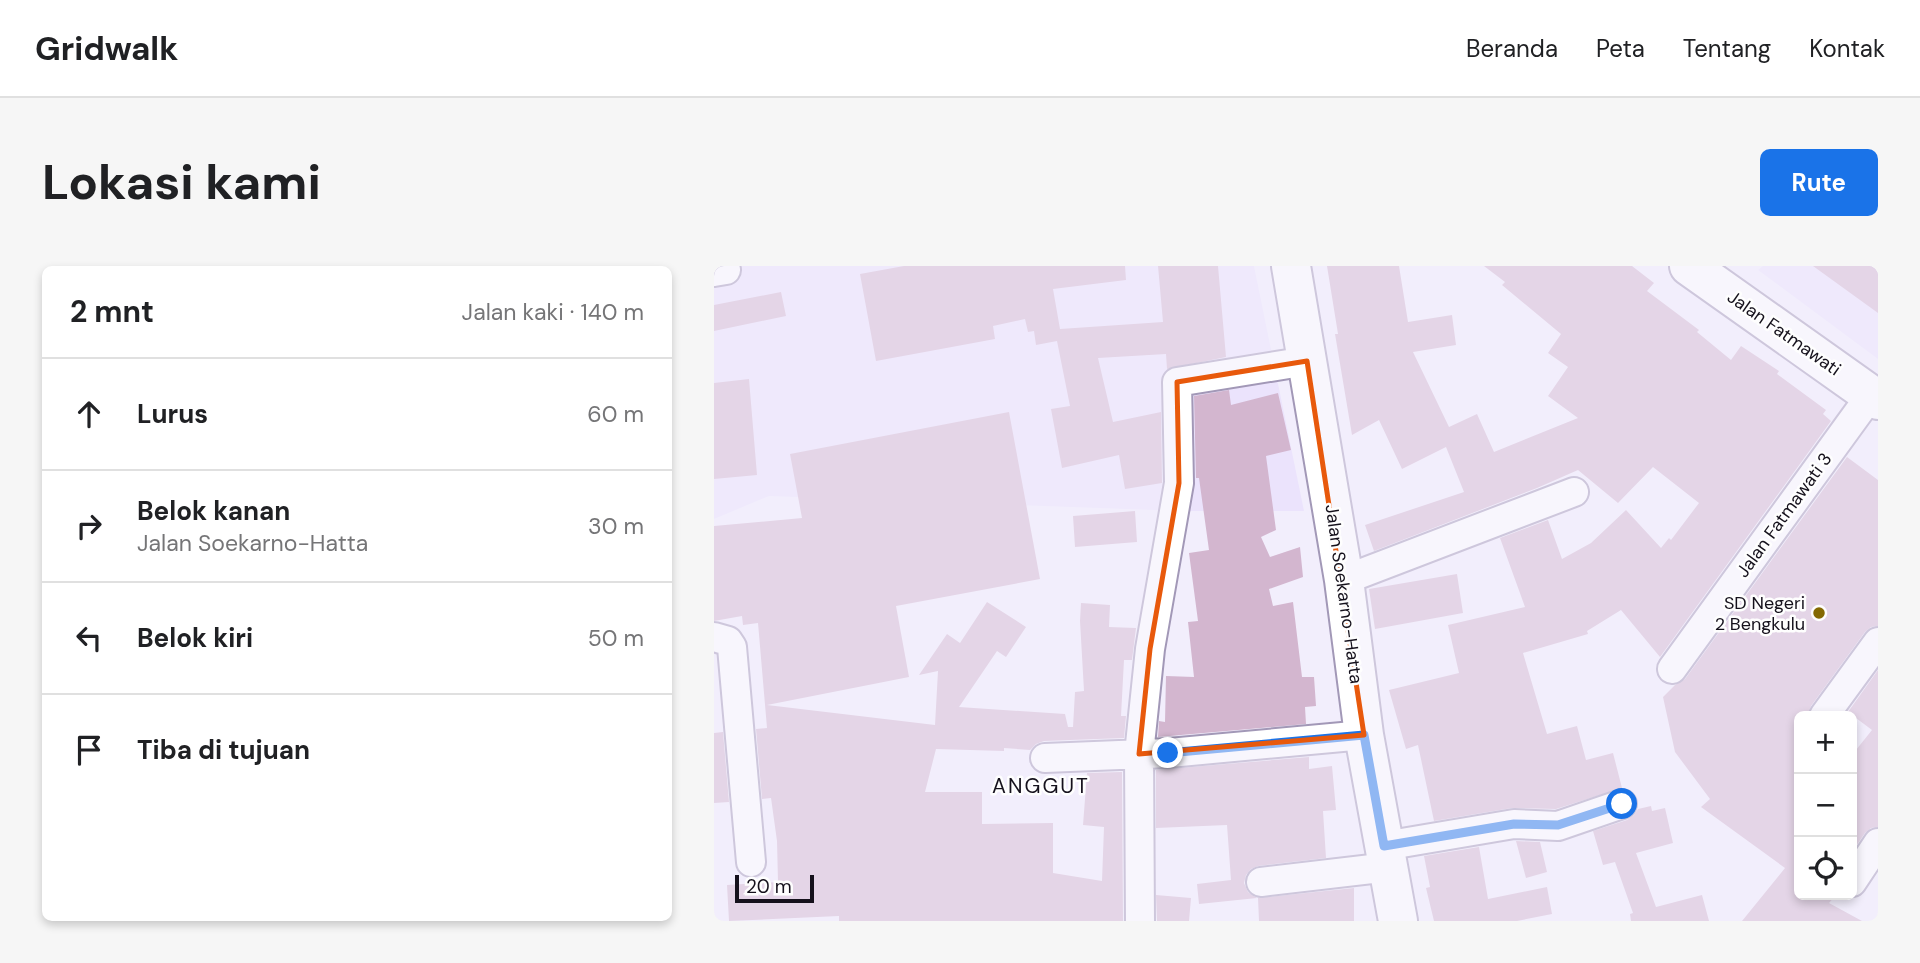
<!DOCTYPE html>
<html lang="id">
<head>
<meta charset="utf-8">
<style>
  body { margin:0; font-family:"DM Sans",sans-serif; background:#f6f6f6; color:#202124 }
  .controls { position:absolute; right:21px; bottom:21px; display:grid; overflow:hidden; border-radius:10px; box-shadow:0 4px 10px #0003 }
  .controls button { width:63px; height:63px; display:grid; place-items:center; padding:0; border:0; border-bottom:2px solid #e0e0e0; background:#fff; color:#202124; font:35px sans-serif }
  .scale { position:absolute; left:21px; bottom:18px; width:79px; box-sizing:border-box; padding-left:7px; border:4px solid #15111c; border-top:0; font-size:19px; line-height:24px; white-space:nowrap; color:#15111c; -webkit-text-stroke:5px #fefefe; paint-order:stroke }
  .stop { position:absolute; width:21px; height:21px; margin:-16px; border:5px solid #1a73e8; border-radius:50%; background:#fff }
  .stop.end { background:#1a73e8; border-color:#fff; box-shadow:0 2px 7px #0008 }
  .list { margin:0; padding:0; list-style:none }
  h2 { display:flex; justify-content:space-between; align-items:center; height:91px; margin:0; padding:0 28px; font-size:30px }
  h2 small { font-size:23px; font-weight:400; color:#757577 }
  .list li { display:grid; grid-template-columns:46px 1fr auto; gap:21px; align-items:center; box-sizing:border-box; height:112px; padding:0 28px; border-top:2px solid #e0e0e0 }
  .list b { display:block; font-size:26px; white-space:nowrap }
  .list p { margin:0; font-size:23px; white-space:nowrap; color:#757577 }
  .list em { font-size:23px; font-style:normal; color:#757577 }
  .icon { flex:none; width:38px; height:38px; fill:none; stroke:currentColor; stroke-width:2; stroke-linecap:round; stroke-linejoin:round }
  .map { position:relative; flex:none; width:1164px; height:655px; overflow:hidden; border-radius:10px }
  header { display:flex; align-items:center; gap:42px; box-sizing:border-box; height:98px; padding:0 35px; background:#fff; border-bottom:2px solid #e0e0e0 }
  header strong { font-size:33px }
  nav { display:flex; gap:38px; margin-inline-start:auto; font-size:24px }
  .intro { display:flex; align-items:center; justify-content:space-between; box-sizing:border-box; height:168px; padding:0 42px }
  h1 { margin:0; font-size:49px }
  .button { padding:18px 32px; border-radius:10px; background:#1a73e8; color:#fff; font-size:24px; font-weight:700 }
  main { display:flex; gap:42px; padding:0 42px }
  aside { flex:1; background:#fff; border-radius:10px; box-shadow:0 4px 10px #0003 }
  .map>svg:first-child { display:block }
  .built { fill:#ebe3fc }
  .building { fill:#d3b6cf }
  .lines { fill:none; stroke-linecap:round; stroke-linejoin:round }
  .street-casing { stroke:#a298b7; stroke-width:32 }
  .secondary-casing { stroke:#a298b7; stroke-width:42 }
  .street { stroke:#fff; stroke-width:28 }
  .secondary { stroke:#fff; stroke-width:38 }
  .route { stroke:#1a73e8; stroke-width:9 }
  .marked { fill:none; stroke:#e8590c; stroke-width:5; stroke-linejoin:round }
  .poi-dot { fill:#846902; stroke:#fefefe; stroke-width:2.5 }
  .labels { text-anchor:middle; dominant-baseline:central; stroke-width:5; stroke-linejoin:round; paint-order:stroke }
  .street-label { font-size:18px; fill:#15111c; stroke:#fefefe }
  .poi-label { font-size:18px; fill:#15111c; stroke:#fefefe; text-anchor:end }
  .quarter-label { font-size:21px; letter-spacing:2px; fill:#15111c; stroke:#fefefe }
</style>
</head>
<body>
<header>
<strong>Gridwalk</strong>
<nav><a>Beranda</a><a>Peta</a><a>Tentang</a><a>Kontak</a></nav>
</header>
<div class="intro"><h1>Lokasi kami</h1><a class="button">Rute</a></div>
<main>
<aside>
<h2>2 mnt<small>Jalan kaki · 140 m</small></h2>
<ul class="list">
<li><svg class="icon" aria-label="ahead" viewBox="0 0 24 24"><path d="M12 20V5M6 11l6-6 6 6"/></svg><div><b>Lurus</b></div><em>60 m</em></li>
<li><svg class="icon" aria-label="right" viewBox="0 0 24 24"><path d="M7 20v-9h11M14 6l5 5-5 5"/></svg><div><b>Belok kanan</b><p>Jalan Soekarno-Hatta</p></div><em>30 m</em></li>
<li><svg class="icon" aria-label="left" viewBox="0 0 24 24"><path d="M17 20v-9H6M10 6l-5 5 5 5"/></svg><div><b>Belok kiri</b></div><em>50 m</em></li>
<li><svg class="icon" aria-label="arrive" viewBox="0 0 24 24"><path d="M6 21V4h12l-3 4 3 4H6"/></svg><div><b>Tiba di tujuan</b></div></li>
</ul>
</aside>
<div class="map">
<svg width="1164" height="655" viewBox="0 0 1164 655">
  <rect width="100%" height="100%" fill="#f2eefc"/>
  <!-- built -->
  <path class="built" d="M0 0H540L590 245H467L55 230 0 253Z
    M1049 0H1164V93L1044 4Z"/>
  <!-- building -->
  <path class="building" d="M190 0H411L412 14 339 23 346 63 449 56 444 0H504L512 91 453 103 452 88 384 92 399 156 447 146 448 217 411 223 405 189 348 202 337 143 356 140 343 75 322 79 320 65 314 66 311 53 279 60 281 73 162 95 146 8Z
    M613 0H685L694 56 738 49 742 79 699 86 735 161 763 148 780 186 864 152 834 130 854 101 834 87 847 68 788 19 791 16 770 0H918L940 17 933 25 985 64 983 66 1017 94 1027 80 1065 105 1063 108 1112 144 1109 148 1117 155 946 391 907 344 873 365 874 368 809 387 833 468 863 460 872 494 899 487 908 522 842 543 798 542 720 555 704 479 692 483 675 424 745 407 734 359 811 341 786 272 834 254 848 293 877 277 912 244 947 282 955 272 957 274 985 237 939 201 904 237 864 204 823 222 660 285 651 259 750 226 732 181 688 203 665 154 638 169 621 68H624Z
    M1099 0H1164V47Z
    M67 26 72 50 0 65V39Z
    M35 113 43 209 0 213V117Z
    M515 124 517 139 564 127 577 184 552 190 562 264 547 271 556 291 586 281 589 311 555 323 559 340 579 336 588 411H600L602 440 591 441 592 458 444 471 445 455 451 456 452 410 480 411 474 356 484 355 475 287 495 284 485 212H482L480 130Z
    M295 146 326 313 182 340 195 411 53 439 221 459 224 405 205 409 233 368 246 377 273 336 312 361 292 391 283 385 245 441 351 448 354 461H359L361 426 370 425 366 355 367 337 396 339 395 361 422 362 418 394H410L407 450H412L410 472 330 475 322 478 316 484 290 482V485L222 483 211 526H268V558L339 557V607L388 615 390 561 369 559 373 507 408 506 409 655H125V650L15 655 13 619 64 616 63 575 57 532 48 533 42 463 53 462 44 357 29 359 28 350 0 355V260L88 252 76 188Z
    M1133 191 1164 214V360L1157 361 1151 366 1097 440 1094 450H1085V629H1122L1115 637 1148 655H1028L1071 602 987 541 996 533 961 486 949 431 961 419 971 413Z
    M421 245 423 276 361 281 359 250Z
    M743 308 749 347 661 363 655 323Z
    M1164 404V561L1157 562 1151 567 1138 586V489L1158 464 1134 446Z
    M9 466 15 536 0 537V467Z
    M595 491V503L618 500 622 544 609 545 612 592 544 600 537 603 532 609 530 617 534 626 543 632 485 638 483 618 517 614 513 559 442 562V504Z
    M937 540 938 545 951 542 959 577 922 587 942 641 988 629 995 655H917L916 648 919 647 901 596 889 599 879 565 913 554 920 549 924 543Z
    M802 575 826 576 833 606 812 612Z
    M765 581 774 633 833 621 838 648 803 655H720L712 622 716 621 710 590Z
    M640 622V655H545L544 632Z
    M442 629 477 632 475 655H443Z"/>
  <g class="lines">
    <defs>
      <path id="street" d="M0 6 12 4
        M630 314 860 226
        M0 371 14 375 18 381 37 596
        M958 403 1157 129
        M1110 450 1164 376
        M331 492 455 487 650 469
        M670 580 800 558 844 560 908 538
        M547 616 675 601
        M1138 616 1164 577
        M426 655 425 488 436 383 465 217 463 116 593 95"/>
      <path id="secondary" d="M577 0 630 314 650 469 684 655
        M975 0 1164 134"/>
    </defs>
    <!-- street casing -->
    <use href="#street" class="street-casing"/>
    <!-- secondary casing -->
    <use href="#secondary" class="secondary-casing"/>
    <!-- street -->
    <use href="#street" class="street"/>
    <!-- secondary -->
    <use href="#secondary" class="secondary"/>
  </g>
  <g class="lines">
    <!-- route -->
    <path class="route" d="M454 487 650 469 670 580 800 558 844 559 908 538"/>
  </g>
  <!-- marked area -->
  <path d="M0 0H1164V655H0ZM593 95 650 469 425 488 436 383 465 217 463 116Z" fill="#f2eefc" fill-opacity=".55" fill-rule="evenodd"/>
  <path class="marked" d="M593 95 650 469 425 488 436 383 465 217 463 116Z"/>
  <!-- markers -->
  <circle class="poi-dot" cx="1105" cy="347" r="7"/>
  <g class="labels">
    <!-- street labels -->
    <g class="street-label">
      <text transform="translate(1070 67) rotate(35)">Jalan Fatmawati</text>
      <text transform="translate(1070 249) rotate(-54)">Jalan Fatmawati 3</text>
      <text transform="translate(630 328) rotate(82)">Jalan Soekarno-Hatta</text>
    </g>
    <!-- poi labels -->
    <g class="poi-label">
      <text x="1091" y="337">SD Negeri<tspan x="1091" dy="21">2 Bengkulu</tspan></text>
    </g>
    <!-- quarter labels -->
    <g class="quarter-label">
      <text x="327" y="520">ANGGUT</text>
    </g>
  </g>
</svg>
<div class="controls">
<button>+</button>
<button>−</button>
<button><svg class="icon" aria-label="locate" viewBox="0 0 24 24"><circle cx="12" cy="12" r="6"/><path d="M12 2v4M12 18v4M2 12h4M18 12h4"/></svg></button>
</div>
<div class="scale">20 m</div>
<div class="stop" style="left:908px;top:538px"></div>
<div class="stop end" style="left:454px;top:487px"></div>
</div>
</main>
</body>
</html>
